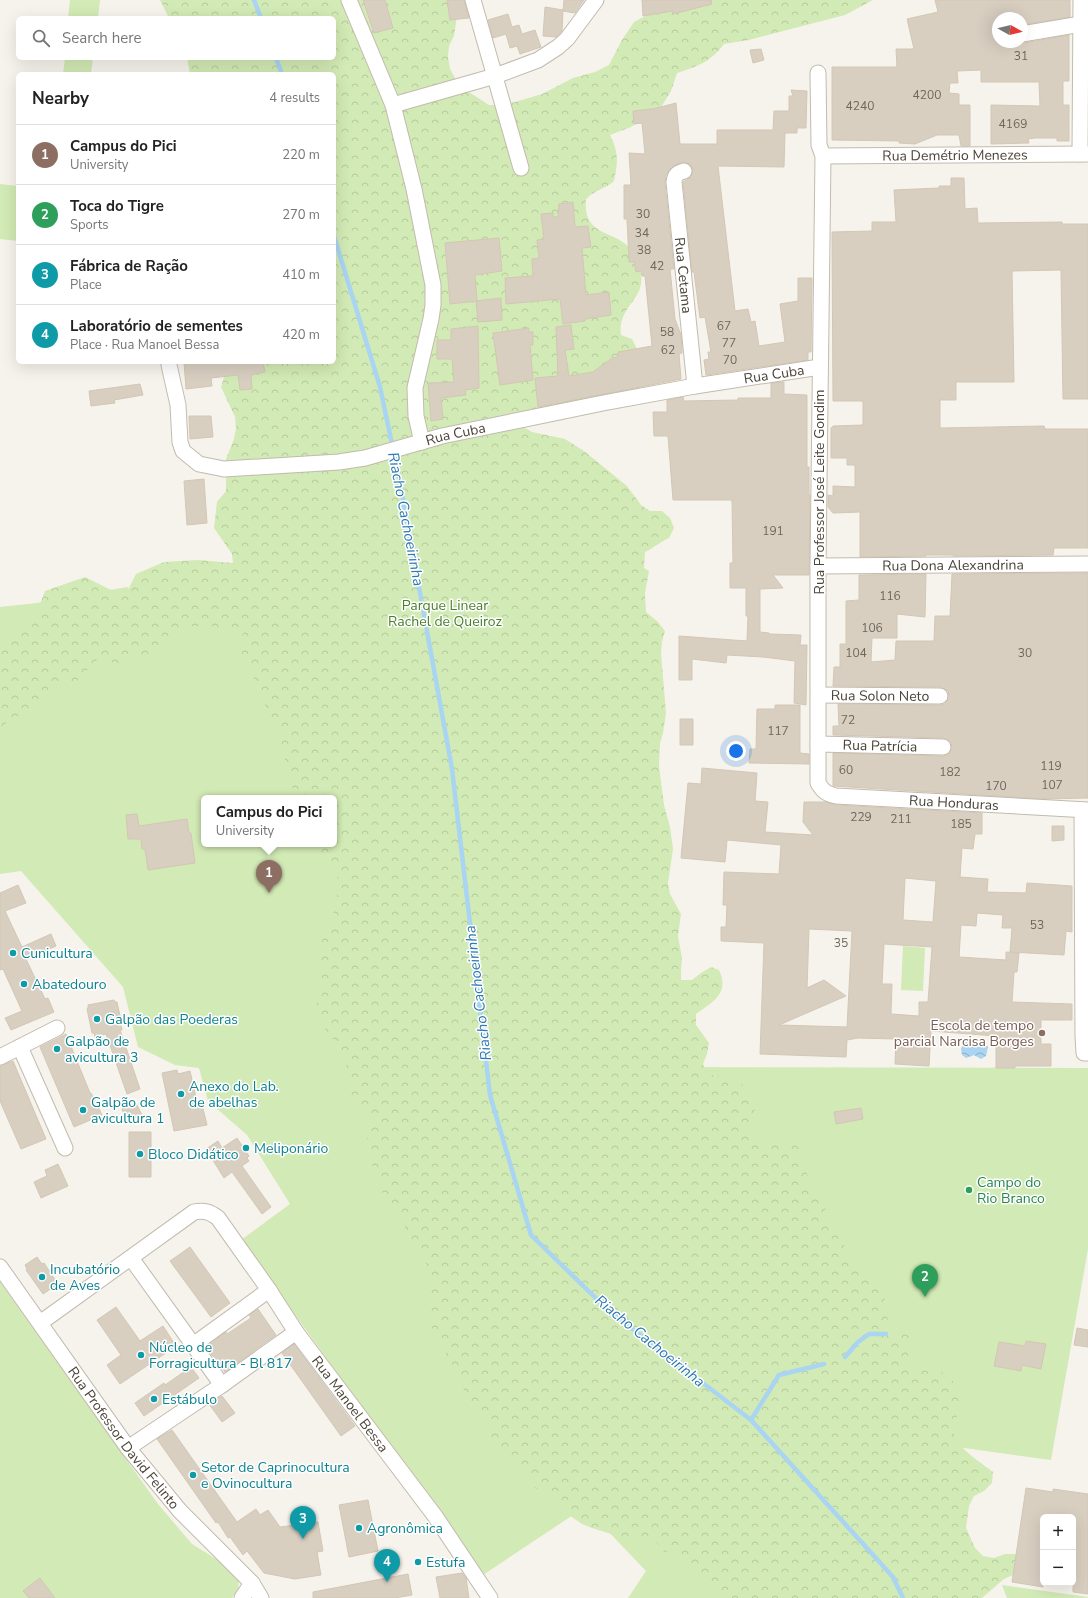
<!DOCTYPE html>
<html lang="en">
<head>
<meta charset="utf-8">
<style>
  body { margin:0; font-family:"Nunito Sans",sans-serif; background:#f2f2f2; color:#222 }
  .controls { position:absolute; right:12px; bottom:12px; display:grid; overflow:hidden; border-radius:6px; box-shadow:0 4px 16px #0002 }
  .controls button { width:36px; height:36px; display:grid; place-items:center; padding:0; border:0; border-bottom:1px solid #e0e0e0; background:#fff; color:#222; font:20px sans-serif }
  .compass { position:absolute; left:992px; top:12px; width:36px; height:36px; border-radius:50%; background:#fff; box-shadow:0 4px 16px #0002; rotate:98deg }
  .you { position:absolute; left:736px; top:751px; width:14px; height:14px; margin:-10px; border:3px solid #fff; border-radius:50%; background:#1a73e8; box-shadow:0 0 0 6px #1a73e833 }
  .badge { display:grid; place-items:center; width:26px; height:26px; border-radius:50%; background:#fc3f1d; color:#fff; font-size:13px; font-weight:700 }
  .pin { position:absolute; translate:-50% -33px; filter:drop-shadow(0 1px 2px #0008) }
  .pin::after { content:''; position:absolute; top:21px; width:14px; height:12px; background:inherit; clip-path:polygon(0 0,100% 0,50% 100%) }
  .popup { position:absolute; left:201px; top:795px; width:136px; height:52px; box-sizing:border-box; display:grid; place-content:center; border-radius:6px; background:#fff; filter:drop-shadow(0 1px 3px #0005); font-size:13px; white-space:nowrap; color:#767676 }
  .popup b { font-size:15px; color:#222 }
  .popup::after { content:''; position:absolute; left:50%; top:100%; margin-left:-8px; border:8px solid transparent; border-top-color:#fff }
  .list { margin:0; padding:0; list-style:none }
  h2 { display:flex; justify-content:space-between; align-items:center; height:52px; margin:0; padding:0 16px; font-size:17px }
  h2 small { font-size:13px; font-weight:400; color:#767676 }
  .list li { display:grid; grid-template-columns:26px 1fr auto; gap:12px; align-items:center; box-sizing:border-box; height:60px; padding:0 16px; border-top:1px solid #e0e0e0 }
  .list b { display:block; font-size:15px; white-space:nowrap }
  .list p { margin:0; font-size:13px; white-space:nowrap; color:#767676 }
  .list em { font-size:13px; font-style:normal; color:#767676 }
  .icon { flex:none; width:22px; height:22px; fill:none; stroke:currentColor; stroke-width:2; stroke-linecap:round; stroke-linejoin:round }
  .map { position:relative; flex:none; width:1088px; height:1598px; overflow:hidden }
  .search { position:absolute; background:#fff; box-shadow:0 4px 16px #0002; left:16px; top:16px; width:320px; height:44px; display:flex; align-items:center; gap:10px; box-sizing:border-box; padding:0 14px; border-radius:6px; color:#767676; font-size:15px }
  .panel { position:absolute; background:#fff; box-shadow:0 4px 16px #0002; left:16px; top:72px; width:320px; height:292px; border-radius:6px }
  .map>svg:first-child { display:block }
  .grass { fill:#d2eab5; fill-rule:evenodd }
  .forest { fill:url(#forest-crowns) }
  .water { fill:url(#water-waves) }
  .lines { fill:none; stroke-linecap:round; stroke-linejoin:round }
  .stream { stroke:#a9d4f2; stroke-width:4.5 }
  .building { fill:#d8cfc1; stroke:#d3c7b4; fill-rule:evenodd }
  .street-casing { stroke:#c2bbae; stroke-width:17 }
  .street { stroke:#fff; stroke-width:15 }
  .culture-dot { fill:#0f9aa8; stroke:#fff; stroke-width:1.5 }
  .education-dot { fill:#8d6e63; stroke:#fff; stroke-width:1.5 }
  .leisure-dot { fill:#2e9e5b; stroke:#fff; stroke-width:1.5 }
  .labels { text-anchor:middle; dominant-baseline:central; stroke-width:3; stroke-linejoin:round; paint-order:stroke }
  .number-label { font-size:12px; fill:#6e675b }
  .street-label { font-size:14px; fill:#4b4439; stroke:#fff }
  .park-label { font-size:14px; fill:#4a7f2a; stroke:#fff }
  .culture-label { font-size:14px; fill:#0d838f; stroke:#fff; text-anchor:start }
  .education-label { font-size:14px; fill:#785e54; stroke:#fff; text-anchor:end }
  .leisure-label { font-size:14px; fill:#27864d; stroke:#fff; text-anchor:start }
  .water-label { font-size:15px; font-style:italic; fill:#2e7ab2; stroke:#fff }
</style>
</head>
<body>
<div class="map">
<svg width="1088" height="1598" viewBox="0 0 1088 1598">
  <defs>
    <pattern id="forest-crowns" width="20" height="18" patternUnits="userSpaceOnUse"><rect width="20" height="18" fill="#d2eab5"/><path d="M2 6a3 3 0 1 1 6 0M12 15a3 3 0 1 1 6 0" fill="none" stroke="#b6ca9c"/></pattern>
    <pattern id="water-waves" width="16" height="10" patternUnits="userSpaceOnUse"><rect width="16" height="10" fill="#a9d4f2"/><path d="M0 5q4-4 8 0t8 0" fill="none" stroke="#8caec5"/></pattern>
  </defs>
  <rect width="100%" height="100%" fill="#f6f3ec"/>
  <!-- grass -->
  <path class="grass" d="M70 0H100L98 18H68Z
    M65 58H93L91 74H63Z
    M0 184 18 186V241L0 239Z
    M127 587 160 623 353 604 846 1598H628L646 1571 585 1507 483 1575 241 1240 290 1204 247 1135 208 1101 199 1068 175 1065 138 1047 123 987 21 871 0 874V607L37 603ZM204 798H334V844H204Z
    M903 946 925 948 923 991 901 990Z
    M666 1067 1088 1068V1249L1051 1460 928 1443Z
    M0 1282 158 1504 192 1544 229 1567 239 1581 238 1589 232 1598H0Z
    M1002 1585 1088 1597V1598H1007Z"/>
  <!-- forest -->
  <path class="forest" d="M160 0H449L457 16 454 36 449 46 448 57 450 69 455 78 461 87 489 105H505L542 94 573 78 595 72 609 65 622 40 634 22 676 0H873L845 15 749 40 724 44C710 62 699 66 677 73L671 91 660 109 631 127 610 135C619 153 618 162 614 181 604 190 596 189 586 199 582 240 620 228 634 254 658 299 616 301 621 335L632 339 637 349 633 383 647 391 522 426 532 432 565 439 584 451 627 486 641 505 650 511H662L670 518 674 528 669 538C660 542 654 548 645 552L644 568 649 571 645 593 646 612 658 622 665 631 662 642 661 653 666 713 663 733 660 743 659 766 664 805 670 827 673 849 668 883 670 894 681 914 678 936 682 958 681 969V980H692L701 973 711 967 719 970C730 993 713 1002 696 1014V1025L709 1043 707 1054 703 1064 707 1074 730 1079 750 1088C755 1106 757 1114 751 1132L757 1141 768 1143 790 1141 799 1148 809 1180 815 1190 819 1200 830 1216 839 1238 851 1256 858 1272 864 1277 880 1285 885 1295 884 1306 887 1317 895 1338 903 1334 909 1335 912 1340 905 1368 913 1374C919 1372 927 1369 934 1370 950 1372 960 1388 959 1403 959 1414 953 1424 954 1434 956 1447 983 1464 993 1472L992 1483 984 1491 974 1496 969 1506 966 1528 975 1548 983 1556 994 1558 1005 1554H1016L1015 1574 1004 1579 982 1598H719C703 1583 688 1566 671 1551L664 1552 655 1540 636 1537 624 1538 592 1528 582 1524 563 1511 552 1497 545 1491 532 1487 523 1471 506 1459 488 1444 492 1434 487 1421 470 1406 458 1375 431 1326V1304L428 1293V1272L426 1263 413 1244 403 1223 384 1197 369 1156 367 1133 369 1122 364 1112 356 1104 350 1095 346 1062 335 1042 322 1025 318 1014 317 1003 319 981V948L323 938 330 930 339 887 337 875 331 866 323 858 313 855 307 844H334V798H296L290 781 280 737 269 717 259 686 245 666 241 650V637L244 632 210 626H183L179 633 159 650 119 664 98 659 76 682 50 688 38 702 23 713 2 726H0V646L17 629 32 626 45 591 85 577 113 591 118 595 127 592 136 574 164 562 198 560 233 563 232 554 214 528 217 502 226 491V459L234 439 236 428 235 417 221 387 224 377 232 370 234 362H334V74H190L187 58H334V18H169Z"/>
  <!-- water -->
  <path class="water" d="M966 1042 970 1043 975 1047 983 1044 988 1047 986 1056 981 1059 974 1055 966 1058 962 1055 961 1049 963 1044Z"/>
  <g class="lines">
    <!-- stream -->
    <path class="stream" d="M254 0 261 18
      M276 58 282 74
      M334 236 380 387 399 477 452 769 490 1095 531 1235 609 1311 751 1420 893 1577 903 1598
      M845 1357 858 1342 869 1334H886
      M751 1420 779 1375 824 1364"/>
  </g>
  <!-- building -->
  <path class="building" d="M363 0H385L393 28 374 33Z
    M447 0H464L469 18 450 20Z
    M564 0H584L575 13 563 11Z
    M642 0H711L712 4 673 14V11L643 16Z
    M935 0H1070V17L1022 25V18H998V42L1024 43 1069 35V81H1063V105H1069V141H1057V138H1035L1028 139 1029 143 991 144V105L1040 106 1039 82H981V70L957 71 958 83H950L949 93 959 94V105H970V146H961L959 135H937L915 144 899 143V141L832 140V67H897L896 49H914L907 19 938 12Z
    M545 7 563 10 562 31 556 37 543 36Z
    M508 14 512 27 519 25 522 34 535 30 541 47 520 54 517 46 510 48 506 34 493 38 488 20Z
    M761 49 764 60 753 63 750 50Z
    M791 90 807 91 806 128H797V133H785L784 167 718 166 735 311 748 309 751 322 755 321 759 346 785 342 780 304 798 301V278H812L811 352H808V360L706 375 704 360 709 359 708 352H711L705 317 700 318 694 272H692L683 182 691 177 693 169 690 164 682 162 675 165 670 169 666 175 665 183 674 269H670L675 319 681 335 682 350V353L679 354 681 379 538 407 535 378 558 376 556 327 571 325 574 349 565 350 569 376 593 372 612 358 618 357V352L652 346 645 276H642L641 271 636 272 634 262H629L627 219H624V185H631L629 153 645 154 642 123 634 124 633 111 653 109 676 103 680 144H717V130H773L774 111H789V96H793Z
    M951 178H964L965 209 977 208 978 223 1062 222V224H1088V399H1063L1061 270 1012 271 1014 382H956V400H940V428L1044 426 1045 429H1088V548H1054L1053 555 953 556V555H926V556L860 557V512L833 513 828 507V495L833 496V486L855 487V465H847V458H831V428L833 426 863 425V401H833L832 232 872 231V222H896L894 190 939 188V186H951Z
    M573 202 575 227 588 226 591 247 582 248 586 295 609 292 611 315 585 319V321L563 324 560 299 506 304 505 278 533 276 532 259 539 258 537 240 544 239 541 214 553 213V217H558L559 204Z
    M499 238 502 271 475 275 477 301 450 304 445 243Z
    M501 298 502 320 478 322 476 301Z
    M478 326 479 388 465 390 466 395 441 398 443 419 431 421 428 383 454 382 452 359H437V340H451V329Z
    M529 328V332H533V345H530L533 380 500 385 493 333Z
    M184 362H263L265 372 251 375 252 389 240 390 238 375 211 378 212 386 186 389Z
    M784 382V394L807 395V467H809V495H810L809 575H773L783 588 760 589V632L769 633V634L801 635 800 645H807L806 705 794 703 795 661 763 657 727 655 726 663 692 659V680H679V636L747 641 748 616H746V588H730V563H733L732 500H673L668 436H654L653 412H667V400L683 397 684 401 738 400V398H771V383Z
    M140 384 143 395 114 400 115 403 91 406 89 391Z
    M189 416H211L213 437 190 439Z
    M204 479 207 523 187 525 184 481Z
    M1088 573V798L1044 799 833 786V753L943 756 948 755 952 748 951 742 943 738 833 735V726H839L838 704 940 705 945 704 949 696 948 691 940 687 833 686 834 667H840V644H846V601L859 600V575L926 574 925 617 897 614V638H872L871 662 895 660 896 641H934L935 616H950L952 574Z
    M775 705H800V753L809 754V764L749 763 750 749H756L757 709H775Z
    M680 719H693V745H680Z
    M702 768 757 773 755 801 768 802 765 832 813 835 803 822 804 802H826L836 805 982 813V834H975L973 849 962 848 960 877 988 879 987 892 1026 893 1027 883 1072 886V932L1066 931 1064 955 1010 952 1012 928H1002L1003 915 977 913 976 926 961 925 959 957 1006 960V952L1019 953 1017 972H1014L1012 1002 1072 1004V1020H1041V1044H1051V1066H1015V1068H996V1036L931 1031 929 1066 895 1064 896 1039 858 1038 847 1040 846 1057 760 1054 764 943 721 941V927H726L727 905H723L724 872 779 874 781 845 727 840 725 862 681 858 688 783 701 784ZM905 878 936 881 933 922 903 920ZM809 929 852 931 847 1027 779 1025 846 996 824 980 807 988ZM884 944 932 947 928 1002H919V1016L891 1014 892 984H882Z
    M137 814 139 826 187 819 189 833H191L195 863 148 870 145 849H142L141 839H128L126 815Z
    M1052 826H1064V840L1052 841Z
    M18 885 26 903 5 911 22 947 51 934 56 946 26 959 45 999 48 998 54 1012 11 1030 5 1018 22 1011 3 969 0 970V893Z
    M114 1000 115 1002H117L122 1025H121L122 1030H120L140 1089 127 1094 106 1034 95 1037 94 1033H92L87 1009 88 1008V1005Z
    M66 1034 90 1093H91L102 1115 74 1127 40 1047Z
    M13 1061 46 1139 21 1149 0 1101V1066Z
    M177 1070 178 1074 190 1071 198 1106 202 1105 207 1125 174 1131 162 1073Z
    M136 1103 142 1115 127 1122 122 1109Z
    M861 1108 863 1119 836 1124 834 1112Z
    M129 1132H151V1177H129Z
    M237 1138 249 1156 247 1158 249 1161 242 1166 271 1207 262 1214 232 1172 224 1178 206 1149 218 1141 222 1148Z
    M58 1164 68 1186 41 1198 34 1182 47 1176 45 1170Z
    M190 1247 230 1303 211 1317 170 1261Z
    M37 1257 42 1264 44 1263 58 1284 43 1294 26 1270 27 1269 25 1265Z
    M116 1307 140 1341 163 1326 176 1346 120 1384 107 1365 121 1355 97 1320Z
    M258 1309 276 1335 225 1372 206 1347 226 1332 227 1334 251 1318 249 1315Z
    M1077 1328 1088 1330V1347L1074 1345Z
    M1026 1341 1046 1344 1041 1369 1022 1365 1021 1371 994 1366 999 1342 1025 1346Z
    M294 1344 355 1426 341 1436 282 1353Z
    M191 1367 199 1378 144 1416 135 1403 164 1383 165 1385Z
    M222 1396 235 1413 222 1422 209 1404Z
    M172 1430 237 1522 256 1509 260 1515 268 1510 280 1527 318 1522 323 1551 317 1552 321 1575 295 1579 264 1573 247 1551 243 1555 230 1537 228 1538 218 1522 216 1523 157 1439Z
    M1026 1488 1053 1492V1489L1088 1494V1594L1073 1592V1517H1043V1587L1012 1582Z
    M368 1500 378 1551 349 1557 339 1505Z
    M462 1573 466 1578 469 1598H440L436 1577Z
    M408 1574 412 1595 395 1598H313V1592Z
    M40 1578 55 1598H29L23 1591Z"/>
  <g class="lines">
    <defs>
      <g id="street">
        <path d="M349 0 393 105 414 189 433 285V305L431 319 415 388 416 416 422 442"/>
        <path d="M473 0 521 168"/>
        <path d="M1022 34 1081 24"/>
        <path id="s1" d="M818 73 819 145 823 156 818 566V783C823 791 826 794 836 796L1088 810"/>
        <path d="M393 105 495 76 538 60 558 47 567 39 596 0"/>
        <path d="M1080 154 1081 0"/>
        <path id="s2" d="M823 156 1088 154"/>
        <path id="s3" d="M684 171C677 173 675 175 674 182L695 386"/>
        <path id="s4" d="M169 365 178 405 180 442 183 451 199 464 224 469 339 462 365 458 442 436 603 403 695 386 820 367"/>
        <path id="s5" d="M818 566 1088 564"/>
        <path id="s6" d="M819 695 940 696"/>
        <path id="s7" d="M818 744 943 747"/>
        <path d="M1082 810 1083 1036 1084 1053H1088"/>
        <path d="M20 1047 65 1148"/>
        <path d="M0 1057 57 1028"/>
        <path d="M131 1258 222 1385"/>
        <path id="s8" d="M0 1267 128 1448 180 1511 252 1583 261 1598"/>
        <path id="s9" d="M40 1323 194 1212C205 1210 210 1212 218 1218L269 1290 296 1332 435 1516 490 1598"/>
        <path d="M193 1345 269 1290"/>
        <path d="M128 1448 222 1385 296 1332"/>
        <path d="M242 1598 252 1583"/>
      </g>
    </defs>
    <!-- street casing -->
    <use href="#street" class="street-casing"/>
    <!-- street -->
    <use href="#street" class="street"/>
  </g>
  <!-- markers -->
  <g class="culture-dot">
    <circle cx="13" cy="953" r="4"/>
    <circle cx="24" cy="984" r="4"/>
    <circle cx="97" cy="1019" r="4"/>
    <circle cx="57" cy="1049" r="4"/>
    <circle cx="181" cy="1094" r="4"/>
    <circle cx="83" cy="1110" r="4"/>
    <circle cx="246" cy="1148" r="4"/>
    <circle cx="140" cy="1154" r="4"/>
    <circle cx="42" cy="1277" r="4"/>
    <circle cx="141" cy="1355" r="4"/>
    <circle cx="154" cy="1399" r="4"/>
    <circle cx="193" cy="1475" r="4"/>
    <circle cx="359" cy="1528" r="4"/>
    <circle cx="418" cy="1562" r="4"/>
  </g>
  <circle class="education-dot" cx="1042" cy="1033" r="4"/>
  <circle class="leisure-dot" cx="969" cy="1190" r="4"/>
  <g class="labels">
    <!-- number labels -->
    <g class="number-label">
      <text x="1021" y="56">31</text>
      <text x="927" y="95">4200</text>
      <text x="860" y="106">4240</text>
      <text x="1013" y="124">4169</text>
      <text x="643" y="214">30</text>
      <text x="642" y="233">34</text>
      <text x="644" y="250">38</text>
      <text x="657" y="266">42</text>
      <text x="724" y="326">67</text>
      <text x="667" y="332">58</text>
      <text x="729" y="343">77</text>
      <text x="668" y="350">62</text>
      <text x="730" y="360">70</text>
      <text x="773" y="531">191</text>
      <text x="890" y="596">116</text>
      <text x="872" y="628">106</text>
      <text x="856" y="653">104</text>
      <text x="1025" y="653">30</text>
      <text x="848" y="720">72</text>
      <text x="778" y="731">117</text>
      <text x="1051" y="766">119</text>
      <text x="846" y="770">60</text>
      <text x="950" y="772">182</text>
      <text x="1052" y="785">107</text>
      <text x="996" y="786">170</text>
      <text x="861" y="817">229</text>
      <text x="901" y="819">211</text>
      <text x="961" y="824">185</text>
      <text x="1037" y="925">53</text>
      <text x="841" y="943">35</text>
    </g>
    <!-- street labels -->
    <g class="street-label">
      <text stroke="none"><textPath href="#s2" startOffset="132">Rua Demétrio Menezes</textPath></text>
      <text stroke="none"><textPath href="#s3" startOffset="110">Rua Cetama</textPath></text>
      <text stroke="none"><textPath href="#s4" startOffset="693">Rua Cuba</textPath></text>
      <text stroke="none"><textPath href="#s4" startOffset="369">Rua Cuba</textPath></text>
      <text transform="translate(819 492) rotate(-90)">Rua Professor José Leite Gondim</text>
      <text stroke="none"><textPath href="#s5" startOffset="135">Rua Dona Alexandrina</textPath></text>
      <text stroke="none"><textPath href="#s6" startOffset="61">Rua Solon Neto</textPath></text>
      <text stroke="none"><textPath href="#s7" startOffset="62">Rua Patrícia</textPath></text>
      <text stroke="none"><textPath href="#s1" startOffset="852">Rua Honduras</textPath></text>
      <text stroke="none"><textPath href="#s9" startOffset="444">Rua Manoel Bessa</textPath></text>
      <text stroke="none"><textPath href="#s8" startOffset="211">Rua Professor David Felinto</textPath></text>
    </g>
    <!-- park labels -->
    <g class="park-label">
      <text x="445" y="605">Parque Linear<tspan x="445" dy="16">Rachel de Queiroz</tspan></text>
    </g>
    <!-- culture labels -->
    <g class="culture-label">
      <text x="21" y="953">Cunicultura</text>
      <text x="32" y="984">Abatedouro</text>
      <text x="105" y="1019">Galpão das Poederas</text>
      <text x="65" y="1041">Galpão de<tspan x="65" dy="16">avicultura 3</tspan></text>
      <text x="189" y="1086">Anexo do Lab.<tspan x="189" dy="16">de abelhas</tspan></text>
      <text x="91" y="1102">Galpão de<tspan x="91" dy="16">avicultura 1</tspan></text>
      <text x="254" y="1148">Meliponário</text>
      <text x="148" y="1154">Bloco Didático</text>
      <text x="50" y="1269">Incubatório<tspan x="50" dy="16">de Aves</tspan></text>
      <text x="149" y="1347">Núcleo de<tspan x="149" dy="16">Forragicultura - Bl 817</tspan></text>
      <text x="162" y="1399">Estábulo</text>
      <text x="201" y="1467">Setor de Caprinocultura<tspan x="201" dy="16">e Ovinocultura</tspan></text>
      <text x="367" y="1528">Agronômica</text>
      <text x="426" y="1562">Estufa</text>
    </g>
    <!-- education labels -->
    <g class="education-label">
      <text x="1034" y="1025">Escola de tempo<tspan x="1034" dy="16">parcial Narcisa Borges</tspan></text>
    </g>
    <!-- leisure labels -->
    <g class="leisure-label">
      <text x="977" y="1182">Campo do<tspan x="977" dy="16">Rio Branco</tspan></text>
    </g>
    <!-- water labels -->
    <g class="water-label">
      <text transform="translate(406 519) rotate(79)">Riacho Cachoeirinha</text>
      <text transform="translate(478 993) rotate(-97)">Riacho Cachoeirinha</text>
      <text transform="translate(650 1341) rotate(39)">Riacho Cachoeirinha</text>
    </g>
  </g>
</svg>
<div class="controls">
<button>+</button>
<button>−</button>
</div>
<svg class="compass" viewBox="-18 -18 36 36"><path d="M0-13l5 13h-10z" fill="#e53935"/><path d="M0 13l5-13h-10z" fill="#767676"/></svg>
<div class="you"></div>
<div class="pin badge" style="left:269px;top:893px;background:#8d6e63">1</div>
<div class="popup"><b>Campus do Pici</b>University</div>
<div class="pin badge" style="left:925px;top:1297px;background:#2e9e5b">2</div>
<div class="pin badge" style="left:303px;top:1539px;background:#0f9aa8">3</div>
<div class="pin badge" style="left:387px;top:1582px;background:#0f9aa8">4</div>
<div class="search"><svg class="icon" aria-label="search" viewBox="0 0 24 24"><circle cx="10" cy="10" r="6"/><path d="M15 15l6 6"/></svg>Search here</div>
<section class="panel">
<h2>Nearby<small>4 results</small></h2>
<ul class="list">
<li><span class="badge" style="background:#8d6e63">1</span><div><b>Campus do Pici</b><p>University</p></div><em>220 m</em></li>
<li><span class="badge" style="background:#2e9e5b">2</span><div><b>Toca do Tigre</b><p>Sports</p></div><em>270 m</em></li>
<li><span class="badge" style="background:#0f9aa8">3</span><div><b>Fábrica de Ração</b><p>Place</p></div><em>410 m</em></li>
<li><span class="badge" style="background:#0f9aa8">4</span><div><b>Laboratório de sementes</b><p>Place · Rua Manoel Bessa</p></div><em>420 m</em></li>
</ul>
</section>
</div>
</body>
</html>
